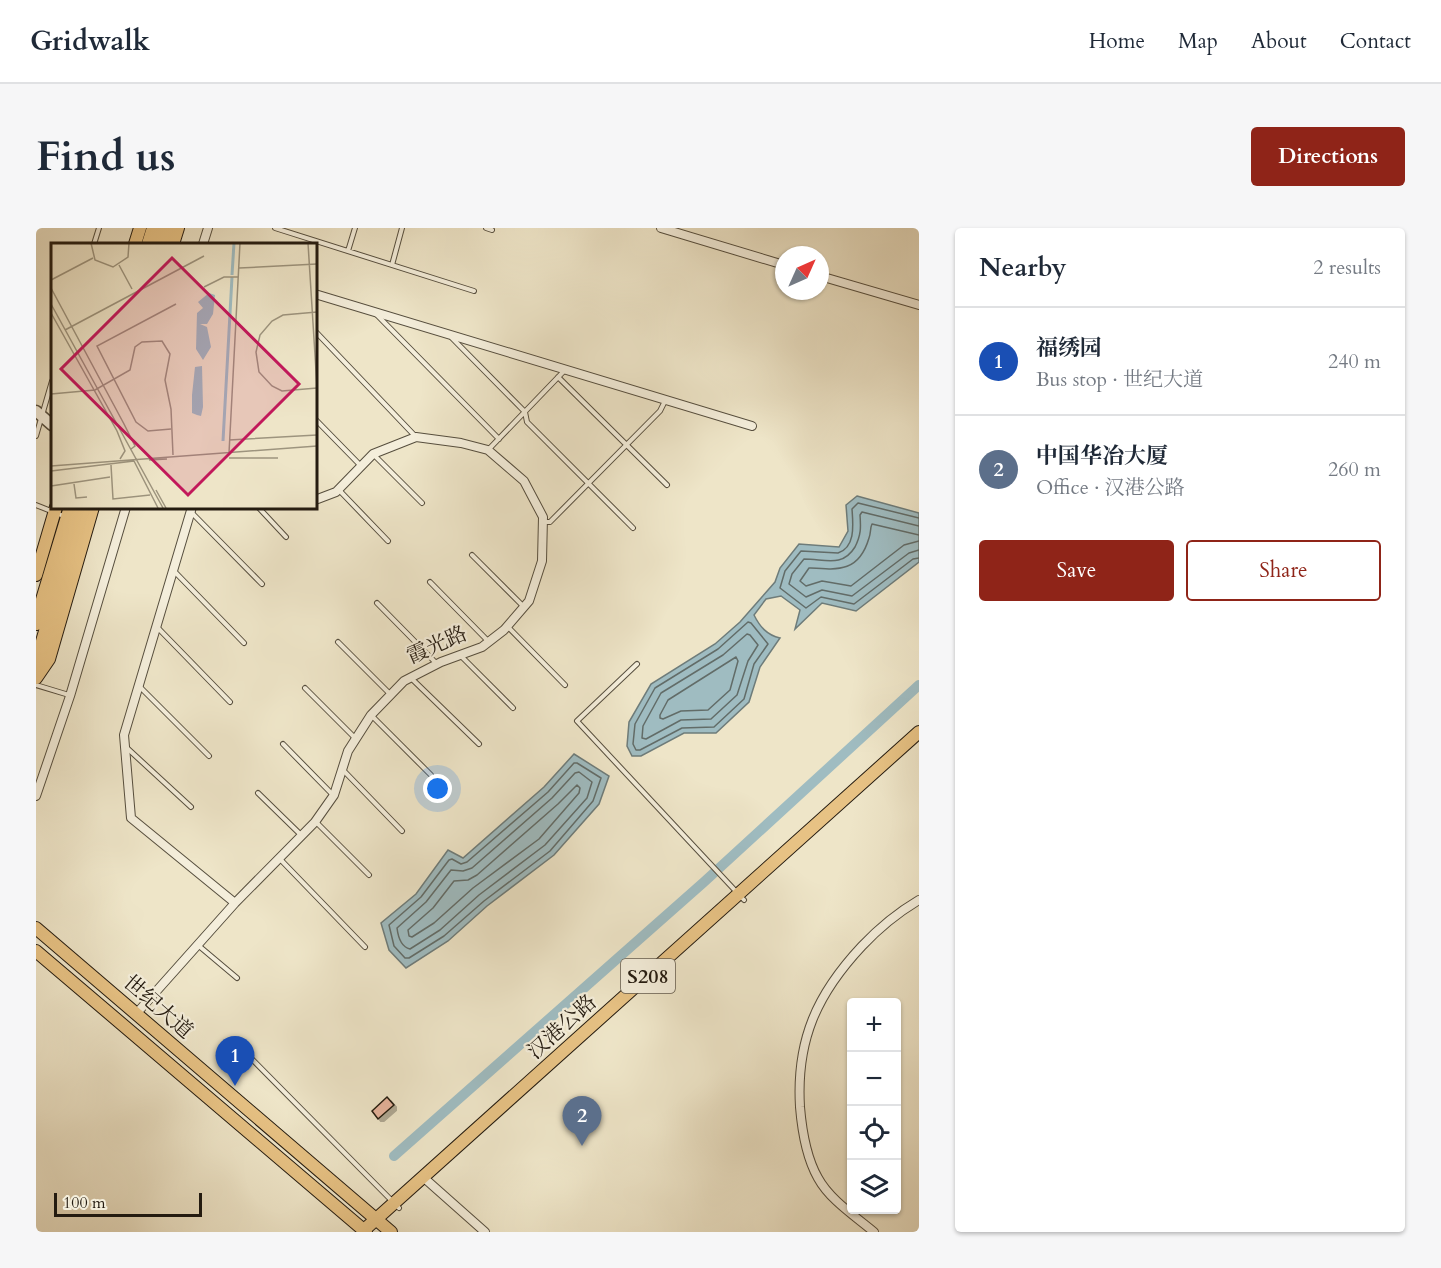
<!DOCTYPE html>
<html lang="en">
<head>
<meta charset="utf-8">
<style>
  body { margin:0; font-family:Cardo,"Noto Serif SC",serif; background:#f6f6f7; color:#1f2937 }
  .controls { position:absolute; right:18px; bottom:18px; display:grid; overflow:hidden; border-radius:6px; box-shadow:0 2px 4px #0004 }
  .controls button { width:54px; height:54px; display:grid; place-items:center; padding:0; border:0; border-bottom:2px solid #e0e1e3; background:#fff; color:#1f2937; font:30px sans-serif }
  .compass { position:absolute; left:739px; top:18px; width:54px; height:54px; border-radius:50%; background:#fff; box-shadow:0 2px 4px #0004; rotate:45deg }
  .scale { position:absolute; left:18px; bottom:15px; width:148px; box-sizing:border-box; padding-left:6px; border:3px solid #241b10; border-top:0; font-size:16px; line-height:21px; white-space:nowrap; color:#241b10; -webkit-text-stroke:4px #f4eedb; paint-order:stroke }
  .you { position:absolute; left:402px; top:561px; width:21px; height:21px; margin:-15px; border:4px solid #fff; border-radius:50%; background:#1a73e8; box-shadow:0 0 0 9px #1a73e833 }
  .badge { display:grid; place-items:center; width:39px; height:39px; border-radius:50%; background:#8f2418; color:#fff; font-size:20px; font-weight:700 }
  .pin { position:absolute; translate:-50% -50px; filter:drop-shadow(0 2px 3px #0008) }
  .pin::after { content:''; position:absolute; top:32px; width:21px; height:18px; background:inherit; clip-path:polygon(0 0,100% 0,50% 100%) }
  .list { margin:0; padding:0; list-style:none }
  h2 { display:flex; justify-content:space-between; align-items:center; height:78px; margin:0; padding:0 24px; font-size:26px }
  h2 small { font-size:20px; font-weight:400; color:#747a83 }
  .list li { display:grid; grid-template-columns:39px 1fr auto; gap:18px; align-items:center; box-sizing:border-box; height:108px; padding:0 24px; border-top:2px solid #e0e1e3 }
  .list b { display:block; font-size:22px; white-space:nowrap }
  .list p { margin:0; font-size:20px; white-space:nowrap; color:#747a83 }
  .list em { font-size:20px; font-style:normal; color:#747a83 }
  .actions { display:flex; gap:12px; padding:18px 24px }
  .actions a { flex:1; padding:14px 0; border:2px solid #8f2418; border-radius:6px; text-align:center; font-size:21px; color:#8f2418 }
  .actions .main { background:#8f2418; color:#fff }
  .icon { flex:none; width:33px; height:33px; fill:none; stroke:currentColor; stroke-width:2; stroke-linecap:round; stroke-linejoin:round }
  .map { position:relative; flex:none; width:883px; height:1004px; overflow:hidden; border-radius:6px }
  header { display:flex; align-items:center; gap:36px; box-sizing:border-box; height:84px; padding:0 30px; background:#fff; border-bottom:2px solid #e0e1e3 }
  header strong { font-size:28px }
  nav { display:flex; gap:33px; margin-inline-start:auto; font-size:21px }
  .intro { display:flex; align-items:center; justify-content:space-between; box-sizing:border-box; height:144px; padding:0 36px }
  h1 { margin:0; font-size:42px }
  .button { padding:15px 27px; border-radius:6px; background:#8f2418; color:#fff; font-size:21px; font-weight:700 }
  main { display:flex; gap:36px; padding:0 36px }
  aside { flex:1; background:#fff; border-radius:6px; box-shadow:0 2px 4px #0004 }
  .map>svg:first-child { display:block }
  .water { fill:#9fbcc1; stroke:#6e7c7a; stroke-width:1.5 }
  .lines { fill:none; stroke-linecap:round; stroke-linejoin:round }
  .shore { stroke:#626c68; stroke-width:1.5 }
  .canal { stroke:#9fbcc1; stroke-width:10 }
  .building { fill:#e7b49c; stroke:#241b10; stroke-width:1.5; filter:url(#shadow) }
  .service-casing { stroke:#564e3e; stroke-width:6 }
  .minor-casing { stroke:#564e3e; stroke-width:10 }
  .tertiary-casing { stroke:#564e3e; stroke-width:13 }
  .primary-casing { stroke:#241b10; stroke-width:14 }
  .trunk-casing { stroke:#241b10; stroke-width:16 }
  .service { stroke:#f4eedb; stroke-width:4 }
  .minor { stroke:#f4eedb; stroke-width:8 }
  .tertiary { stroke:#f4eedb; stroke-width:10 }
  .primary { stroke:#e7c284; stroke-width:12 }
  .trunk { stroke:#e7c284; stroke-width:14 }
  .labels { text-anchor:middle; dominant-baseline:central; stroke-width:4.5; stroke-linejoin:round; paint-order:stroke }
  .shield { fill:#f4eedb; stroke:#625a4d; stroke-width:1.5 }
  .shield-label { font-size:20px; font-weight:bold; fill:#241b10 }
  .street-label { font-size:21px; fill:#241b10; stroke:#f4eedb }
  .inset-river { fill:none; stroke:#9fbcc1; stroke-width:3 }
  .inset-road { fill:none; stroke:#9d947e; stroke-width:1.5 }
  .view { fill:#c2185b; fill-opacity:0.15; stroke:#c2185b; stroke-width:3 }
  .inset-edge { fill:none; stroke:#241b10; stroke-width:3 }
</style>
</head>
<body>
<header>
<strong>Gridwalk</strong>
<nav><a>Home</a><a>Map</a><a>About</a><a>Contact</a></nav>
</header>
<div class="intro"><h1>Find us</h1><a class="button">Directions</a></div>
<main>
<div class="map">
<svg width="883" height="1004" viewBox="0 0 883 1004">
  <defs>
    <filter id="shadow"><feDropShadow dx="4" dy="4" stdDeviation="0" flood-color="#0004"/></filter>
  </defs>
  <rect width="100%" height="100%" fill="#eee5c8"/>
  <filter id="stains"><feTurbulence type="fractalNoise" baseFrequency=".00333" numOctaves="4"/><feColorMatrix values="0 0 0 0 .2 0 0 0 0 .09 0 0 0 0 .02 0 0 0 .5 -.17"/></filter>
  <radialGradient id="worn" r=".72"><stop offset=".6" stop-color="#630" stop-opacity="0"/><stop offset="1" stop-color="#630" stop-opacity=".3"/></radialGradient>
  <!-- water -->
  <path class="water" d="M821 268 883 285V334L820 383 786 375 759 401 764 382 745 368 730 371 718 387C724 399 731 407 744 410L724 439 713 474 680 505H648L605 528H596L591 518 593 494 615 456 679 416 704 394 739 354 744 340 763 316 803 319 812 303 810 277Z
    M538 526 573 548 563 576 518 627 451 678 412 713 370 740 353 722 345 695 380 666 412 622 427 630 508 559Z"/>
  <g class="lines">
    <!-- shore -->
    <path class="shore" d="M883 290 822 275 816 281C817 296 820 319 802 325L765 323 749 343 744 360 770 380 785 369 818 376 877 331 883 330
      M883 298 826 284 824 287C825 300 825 307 819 319 806 340 789 331 768 331L756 346 753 356 770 369 786 362 816 368 873 325 883 322
      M883 307 836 296C834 300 835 305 833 310 823 344 803 342 773 340L764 353 770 358 786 353 815 358 868 317 883 313
      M712 394 715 395 732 416 718 436 708 471 678 499 646 500 604 522H600L597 516 599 496 619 460 682 421Z
      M711 406 714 407 722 417 712 433 701 467 675 491 645 492 610 511 606 510 607 498 625 465 687 427Z
      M700 429 702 433 694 462 672 482 645 483 627 491 624 490V487L632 472Z
      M538 535H541L565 550 557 573 514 623 448 673 408 708 373 730H369L358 718 353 697 385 669 413 632 416 631 425 636 431 634 512 564Z
      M543 544 556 554 551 570 509 617 443 667 404 702 374 721C365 719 362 708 361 700L390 674 415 642 427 643 436 640 516 570 539 545Z
      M541 557 544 560 543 565 503 611 437 660 398 695 376 709 373 708 372 702 397 680 418 653 432 652 441 647 522 576Z"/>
    <!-- canal -->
    <path class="canal" d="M358 928 668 654 883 457"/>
  </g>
  <!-- building -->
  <path class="building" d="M351 869 358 877 342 891 336 883Z"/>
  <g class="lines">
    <defs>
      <path id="service" d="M239 0 438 63
        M450 0 456 2
        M58 16 63 0
        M312 23 319 0
        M356 37 366 0
        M341 87 463 211
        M279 103 380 209
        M416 110 489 184 491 194 597 300
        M522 149 631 257
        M279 191 325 238
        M0 208 16 153
        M453 221 529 142
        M338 227 386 275
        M303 262 352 313
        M0 277 30 289
        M222 279 250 309
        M155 284 226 356
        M507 294H514L624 183 629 173
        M436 327 488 379
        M138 343 208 415
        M394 354 452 413
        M341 375 401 436
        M121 399 194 474
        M472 399 529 457
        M302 414 354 466
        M424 427 477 480
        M601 436 541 493 708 672
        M375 450 443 516
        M0 457 33 467
        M103 458 173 528
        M269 460 319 510
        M336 488 395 547
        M247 516 297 567
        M91 520 155 579
        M307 542 366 603
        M222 565 264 606
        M280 594 333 647
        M243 630 329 719
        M163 718 201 750
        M201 816 363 980"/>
      <path id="minor" d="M625 0 748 37
        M167 16 172 0
        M784 48 883 77
        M279 66 716 198
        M156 279 88 507 95 590 199 675
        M0 568 34 468 90 279
        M100 786 199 675 279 594 298 567 312 523 335 487 368 453 405 434 446 419 468 402 493 373 506 333 507 289 488 253 452 222 425 215 380 209 337 226 300 264 279 272
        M387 949 449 1004
        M838 1004C819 988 794 972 782 950 770 929 766 903 764 879 760 812 781 766 826 718 843 700 861 685 883 672"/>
      <path id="tertiary" d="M0 183 16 197"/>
      <path id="primary" d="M99 16 104 0
        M137 16 142 0
        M0 347 20 279
        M0 450 13 431 57 279
        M0 700 355 1004
        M0 723 330 1004
        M328 1002 883 504"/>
      <path id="trunk" d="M113 16 118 0
        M125 16 130 0
        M0 395 35 279
        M0 437 47 279"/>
    </defs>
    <!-- service casing -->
    <use href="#service" class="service-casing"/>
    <!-- minor casing -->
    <use href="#minor" class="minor-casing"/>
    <!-- tertiary casing -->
    <use href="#tertiary" class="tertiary-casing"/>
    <!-- primary casing -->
    <use href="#primary" class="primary-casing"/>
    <!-- trunk casing -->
    <use href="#trunk" class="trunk-casing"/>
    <!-- service -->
    <use href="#service" class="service"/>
    <!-- minor -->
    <use href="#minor" class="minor"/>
    <!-- tertiary -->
    <use href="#tertiary" class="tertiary"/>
    <!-- primary -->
    <use href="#primary" class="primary"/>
    <!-- trunk -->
    <use href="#trunk" class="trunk"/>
  </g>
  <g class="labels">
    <!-- shield labels -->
    <rect class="shield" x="585" y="731" width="54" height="34" rx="4.5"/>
    <g class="shield-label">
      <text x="612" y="748">S208</text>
    </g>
    <!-- street labels -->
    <g class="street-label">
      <text transform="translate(401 417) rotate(-24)">霞光路</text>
      <text transform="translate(122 779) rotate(41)">世纪大道</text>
      <text transform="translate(526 799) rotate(-42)">汉港公路</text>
    </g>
  </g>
  <!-- overview -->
  <g transform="translate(15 15)">
    <rect width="266" height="266" fill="#eee5c8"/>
    <path d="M158 50 164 52 162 71 156 81H149L156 84 160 104 152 117 145 106 146 70 152 65 147 59ZM151 123 152 164 150 173 146 172 141 170V152L144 124Z" fill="#9fbcc1"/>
    <path class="inset-river" d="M181 32 183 0M172 198 181 34"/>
    <path class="inset-road" d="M40 0 44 17 62 24 77 14 78 0M257 0 266 144M68 22 81 46M188 25 266 21M0 37 42 15M153 44 173 34H187M0 45 73 181 84 203 80 206M0 61 112 265M266 69 232 72 221 78 209 92 205 109 208 129 221 143 231 148 266 145M0 70 66 188 74 208 69 216M14 87 153 13M0 151 44 147 79 127 84 104 91 99 111 98 119 111 114 137 120 166 122 212M120 186 97 188 85 179 46 103 125 61M178 197 266 192M178 210 189 0M178 215H227M98 217 116 216M83 218 107 265M60 222 62 256 99 252M0 223 266 203M0 228 83 218M23 241 25 255 36 254M0 243 59 234M105 247 115 265"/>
    <path class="view" d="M121 15 248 141 137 252 10 126Z"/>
    <rect width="266" height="266" class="inset-edge"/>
  </g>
  <rect width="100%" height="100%" filter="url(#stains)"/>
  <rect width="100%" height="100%" fill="url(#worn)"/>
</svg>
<div class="controls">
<button>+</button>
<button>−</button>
<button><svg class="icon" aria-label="locate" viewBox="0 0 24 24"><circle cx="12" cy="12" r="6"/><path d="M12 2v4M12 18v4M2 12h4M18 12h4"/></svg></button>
<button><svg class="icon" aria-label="layers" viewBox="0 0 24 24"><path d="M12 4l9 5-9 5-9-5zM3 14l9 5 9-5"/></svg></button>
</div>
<svg class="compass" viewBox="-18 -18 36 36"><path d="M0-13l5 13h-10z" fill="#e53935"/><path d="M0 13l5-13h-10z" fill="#747a83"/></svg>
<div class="scale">100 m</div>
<div class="you"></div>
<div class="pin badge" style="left:199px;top:858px;background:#1a4fb4">1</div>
<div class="pin badge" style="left:546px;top:918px;background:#5c6f8a">2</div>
</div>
<aside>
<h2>Nearby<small>2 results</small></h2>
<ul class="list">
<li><span class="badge" style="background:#1a4fb4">1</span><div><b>福绣园</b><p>Bus stop · 世纪大道</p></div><em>240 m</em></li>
<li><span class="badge" style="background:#5c6f8a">2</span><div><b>中国华冶大厦</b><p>Office · 汉港公路</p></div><em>260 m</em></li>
</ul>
<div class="actions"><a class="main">Save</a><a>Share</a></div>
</aside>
</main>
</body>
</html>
